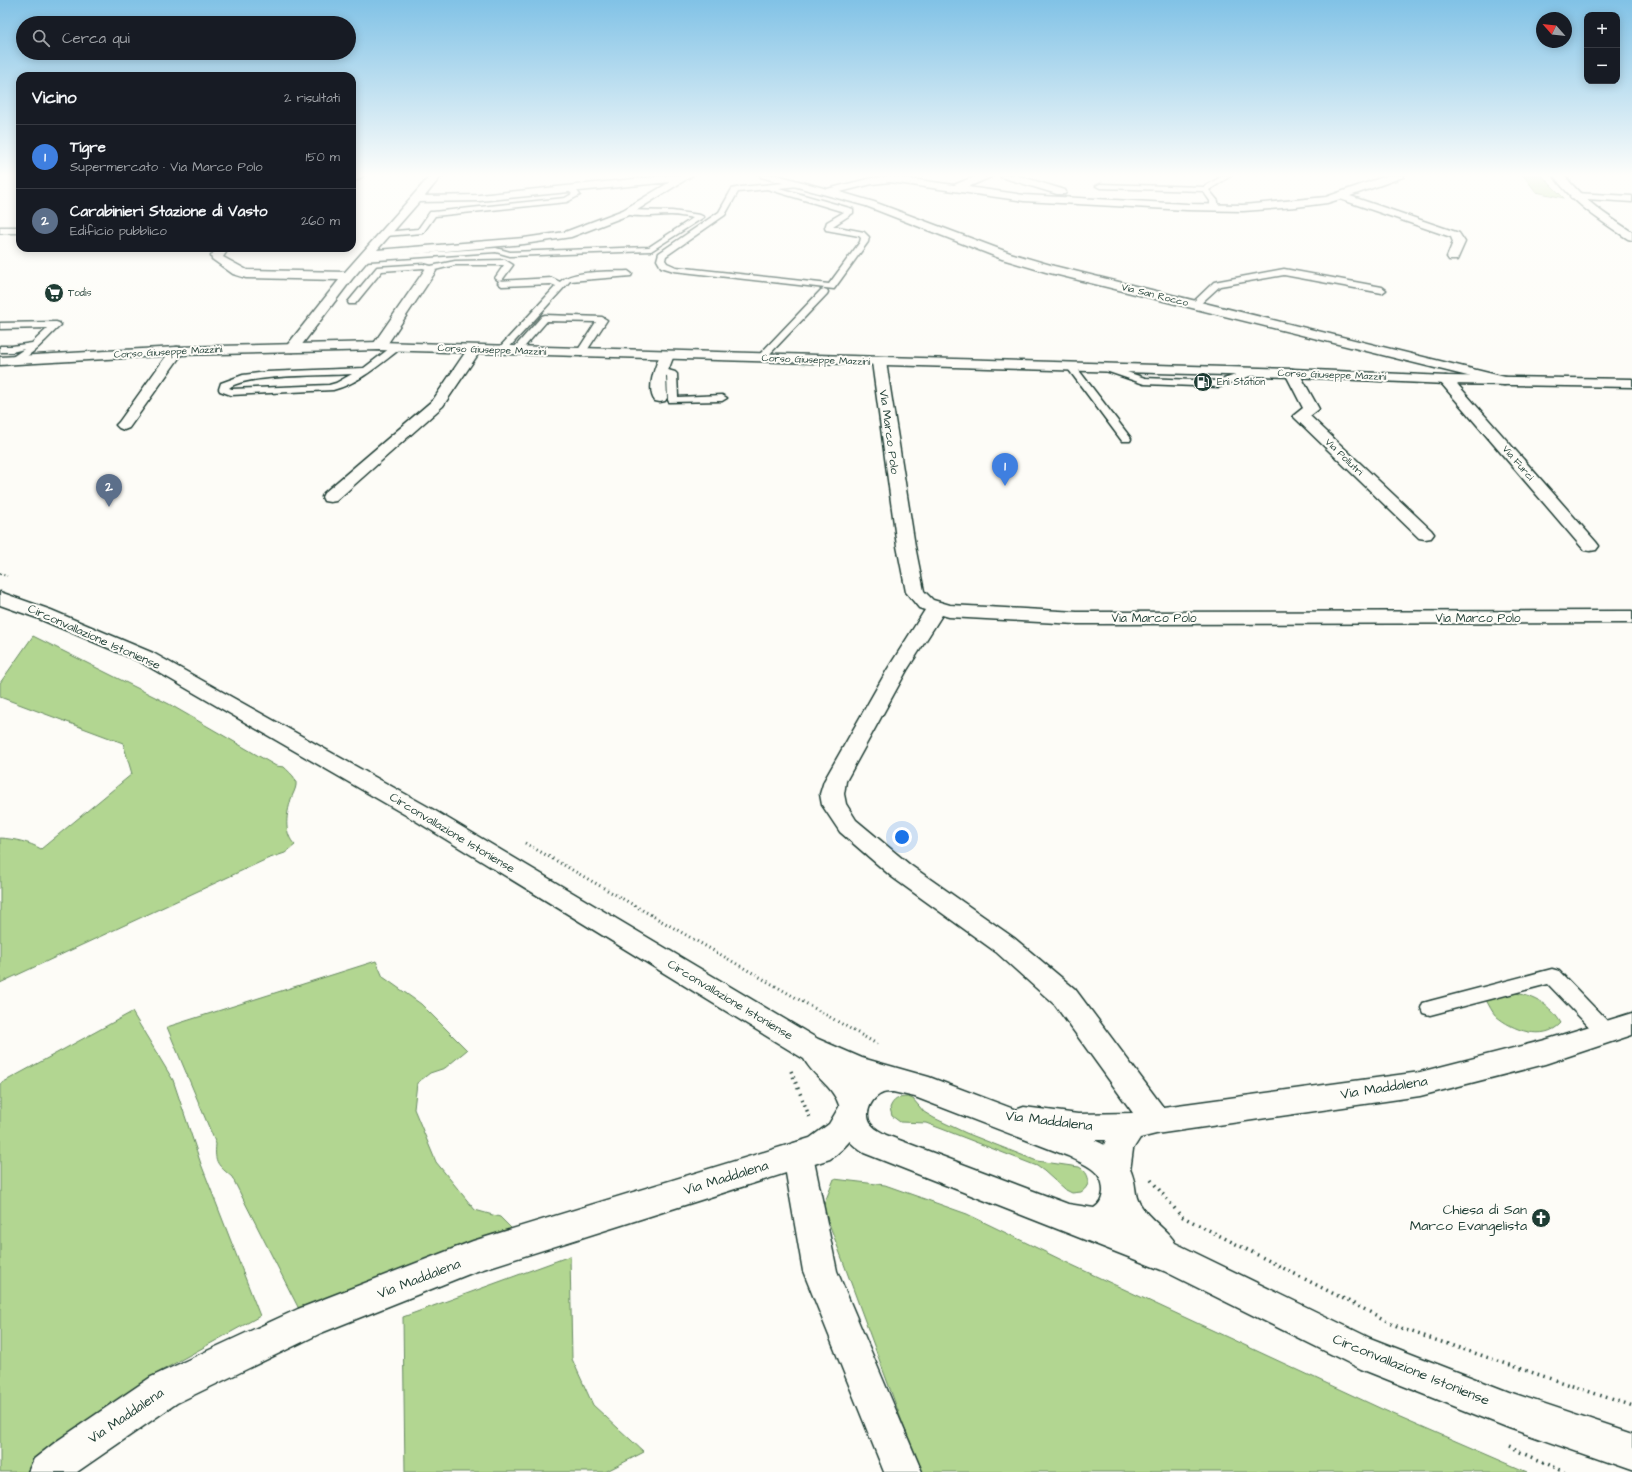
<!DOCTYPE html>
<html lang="it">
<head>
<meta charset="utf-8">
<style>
  body { margin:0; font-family:"Architects Daughter",sans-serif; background:#242831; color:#f1f3f6 }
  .controls { position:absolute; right:12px; top:12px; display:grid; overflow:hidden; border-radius:8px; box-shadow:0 2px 10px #0003 }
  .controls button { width:36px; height:36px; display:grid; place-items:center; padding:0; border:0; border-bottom:1px solid #363941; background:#171b24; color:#f1f3f6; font:20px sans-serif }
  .compass { position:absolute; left:1536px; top:12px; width:36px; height:36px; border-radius:50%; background:#171b24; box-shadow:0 2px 10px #0003; rotate:297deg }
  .you { position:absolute; left:902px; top:837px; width:14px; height:14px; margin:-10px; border:3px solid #fff; border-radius:50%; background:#1a73e8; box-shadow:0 0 0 6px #1a73e833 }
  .badge { display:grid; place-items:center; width:26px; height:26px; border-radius:50%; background:#0b8043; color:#fff; font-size:13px; font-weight:700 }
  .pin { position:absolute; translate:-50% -33px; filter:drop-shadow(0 1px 2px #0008) }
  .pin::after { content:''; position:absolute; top:21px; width:14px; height:12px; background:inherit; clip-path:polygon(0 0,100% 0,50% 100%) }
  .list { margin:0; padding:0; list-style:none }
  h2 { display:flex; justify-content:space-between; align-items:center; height:52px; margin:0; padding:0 16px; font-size:17px }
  h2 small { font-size:13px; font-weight:400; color:#9ea1a6 }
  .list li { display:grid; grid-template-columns:26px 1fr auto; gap:12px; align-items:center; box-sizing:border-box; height:64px; padding:0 16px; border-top:1px solid #363941 }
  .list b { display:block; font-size:15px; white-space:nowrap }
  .list p { margin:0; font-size:13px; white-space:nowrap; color:#9ea1a6 }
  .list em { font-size:13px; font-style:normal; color:#9ea1a6 }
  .icon { flex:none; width:22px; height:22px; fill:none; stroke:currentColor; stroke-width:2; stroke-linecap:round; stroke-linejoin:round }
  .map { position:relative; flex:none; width:1632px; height:1472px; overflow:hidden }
  .search { position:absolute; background:#171b24; box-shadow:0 2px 10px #0003; left:16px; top:16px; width:340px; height:44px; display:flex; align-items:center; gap:10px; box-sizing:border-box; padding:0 14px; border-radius:22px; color:#9ea1a6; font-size:15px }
  .panel { position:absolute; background:#171b24; box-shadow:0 2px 10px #0003; left:16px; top:72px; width:340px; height:180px; border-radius:12px }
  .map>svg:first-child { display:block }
  .green { fill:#b2d691; stroke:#688a62 }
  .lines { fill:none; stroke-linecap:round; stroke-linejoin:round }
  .service-casing { stroke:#1f3d34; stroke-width:3 }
  .minor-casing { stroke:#1f3d34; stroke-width:3 }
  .tertiary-casing { stroke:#1f3d34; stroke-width:3 }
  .secondary-casing { stroke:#1f3d34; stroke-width:3 }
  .path-far2 { stroke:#1f3d34; stroke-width:2; stroke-dasharray:1 2.5; stroke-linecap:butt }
  .path-far1 { stroke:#1f3d34; stroke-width:3; stroke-dasharray:1 3.5; stroke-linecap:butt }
  .path { stroke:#1f3d34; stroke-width:3.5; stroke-dasharray:1.5 4.5; stroke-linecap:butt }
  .service { fill:#fdfcf7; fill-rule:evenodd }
  .minor { fill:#fdfcf7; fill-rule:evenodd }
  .tertiary { fill:#fdfcf7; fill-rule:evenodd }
  .secondary { fill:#fdfcf7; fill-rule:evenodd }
  .labels { text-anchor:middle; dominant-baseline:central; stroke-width:4; stroke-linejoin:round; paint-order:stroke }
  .far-poi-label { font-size:10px; fill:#1f3d34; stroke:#fdfcf7; text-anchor:start }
  .far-street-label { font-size:10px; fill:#1f3d34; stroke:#fdfcf7 }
  .street-label { font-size:12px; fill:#1f3d34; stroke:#fdfcf7 }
  .near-street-label { font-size:14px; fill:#1f3d34; stroke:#fdfcf7 }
  .near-poi-label { font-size:14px; fill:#1f3d34; stroke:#fdfcf7; text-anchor:end }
</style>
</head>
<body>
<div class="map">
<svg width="1632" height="1472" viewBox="0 0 1632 1472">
  <rect width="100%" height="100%" fill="#fdfcf7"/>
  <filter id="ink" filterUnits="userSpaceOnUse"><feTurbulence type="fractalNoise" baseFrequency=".025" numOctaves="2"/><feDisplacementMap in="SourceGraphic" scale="8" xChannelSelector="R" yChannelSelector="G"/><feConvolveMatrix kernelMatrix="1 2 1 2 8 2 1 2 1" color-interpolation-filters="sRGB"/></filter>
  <g filter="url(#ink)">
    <!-- green -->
    <path class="green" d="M1523 175H1541L1564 198 1536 192Z
      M33 636 169 704 276 766 284 767C287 770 293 775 295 779 299 787 291 795 290 803 286 817 284 834 295 845L285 853 267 859 0 983V838C15 839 29 842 41 849L132 774 123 743 0 697V683Z
      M376 961 383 977 421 1004 467 1050 445 1068 430 1073 417 1083 414 1109 436 1162 475 1210 500 1217 513 1230 300 1311 232 1177C218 1165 214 1163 216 1144L167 1027Z
      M1503 991C1528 994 1547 1000 1561 1023 1544 1042 1512 1030 1496 1016 1492 1012 1489 1005 1486 1000L1490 996Z
      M132 1012 173 1080 201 1164 260 1316 152 1376 144 1395 34 1472H0V1084Z
      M908 1097 913 1099 924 1112 934 1118 966 1133 1037 1161 1079 1167C1090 1173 1092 1185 1081 1192L1072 1193 1064 1189 1044 1171 1037 1166 942 1129 926 1123 900 1122 892 1116 890 1108C893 1099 899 1097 908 1097Z
      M834 1179 885 1185 967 1214 1072 1265 1384 1410 1527 1472H923L904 1427 823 1207Z
      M570 1256 572 1359 593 1405 644 1452 605 1472H405L403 1317Z"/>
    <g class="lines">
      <defs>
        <path id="service" d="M1224 175H1232L1209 190 1218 201V208L1214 210 1210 208V201L1203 191 1100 188 1096 186 1100 184 1204 187Z
          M795 182 799 184 798 186 779 188 853 209V213L833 226 864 232 869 237 868 242 834 289 674 271 661 267 657 260 659 253 719 212 732 189 740 187ZM767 189 844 212 827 222 825 228 826 230 859 236 861 238 860 242 829 284 676 267 667 263 665 260 666 256 725 215 738 192Z
          M568 187H574L580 195 567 202 435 216 423 233 385 236 381 234 385 232 418 229 430 212H433L565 198 572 194 567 189Z
          M624 210 672 211 700 215 704 217 651 251 510 256 496 252 363 261 359 259 363 257 496 248 510 252 649 247 693 218C686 217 678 215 671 215 659 215 632 219 623 212Z
          M505 260 513 265 502 280 499 281 495 278 504 265H455L435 270 433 273H427L426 269 423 268 382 271 355 304H349L348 302 377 267 423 264 431 266 455 261Z
          M1284 269 1382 287 1386 290 1382 293 1284 275 1220 286 1197 307 1194 308 1190 305 1214 282Z
          M628 271 632 274 631 276 570 281 504 353 501 354 496 351 556 286 551 284 502 286 498 283 499 281 552 278 560 282C571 270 611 272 628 271Z
          M824 289 827 290 828 292 827 294 764 360H758L756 358 758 356 821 290Z
          M545 315 602 317 607 320 584 355 581 356 576 353 596 322 547 321 519 353H513L511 351 513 349 542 316Z
          M56 322 59 323 61 325 59 327C46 339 31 358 13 363L8 360 24 349 12 352H0V346H12L32 343 48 328 0 329V323Z
          M397 344 402 347 400 349C379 365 359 383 333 390L231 395 220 391 219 389 221 383 243 375 267 372 364 368 394 345ZM352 374 336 383 329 385 232 389 229 388C247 374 326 376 352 374Z
          M1071 363 1074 364 1130 437 1131 439 1130 441H1122L1066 366Z
          M1103 364 1145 378 1218 381 1253 369 1258 372 1256 374 1219 387 1144 384 1100 369 1098 367 1100 365Z
          M661 368 675 372 677 374 678 397 722 395 727 398 722 401 669 402 668 400 667 376 658 373 656 371Z
          M1552 969 1559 971 1613 1027 1616 1032 1613 1037 1606 1040 1599 1037 1548 984 1430 1015 1423 1013 1421 1008 1423 1003 1430 1001Z"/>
        <path id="minor" d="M365 175 352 183 353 175Z
          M431 175H442L425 196 479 195 673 175H693L631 214 571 237 524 244 370 258 352 279 297 351 292 352 287 351 285 348 339 280 246 278 233 274 212 259 211 256 217 248H229L223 257 247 270 345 272ZM670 182 623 210 565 232 524 238 377 250 419 202 479 201Z
          M760 175H777L827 189 872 178 890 176 954 185 978 175H992L991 177 968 187 1024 195 1187 204 1243 205 1326 197 1389 175H1404L1403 177 1350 196 1459 233 1465 242 1457 260H1449L1447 257 1453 242 1451 237 1340 199 1327 203 1296 207 1243 211 1187 210 1024 201 890 182 872 184 840 192 874 202 1010 253 1054 266 1509 378 1511 381 1509 384 1504 385 1046 272 1002 259 866 206 761 177Z
          M1000 175H1016L1065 190 1066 192 1065 194H1057L1001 177Z
          M1575 193 1632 196V202L1571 198 1570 196Z
          M0 227H20V233H0Z
          M430 267 434 268 436 271 384 349 379 350 374 349 372 346 426 268Z
          M474 346 479 347 481 350 443 406 336 501 330 502 324 501 322 497 324 493 433 400 469 347Z
          M177 347 182 348 184 351 129 428 124 430 119 428 116 425 119 422 172 348Z
          M667 351 672 352 674 355 666 376 667 398 665 401 660 402 655 401C646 389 655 367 660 355L662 352Z
          M879 358 884 359 886 362 915 546 924 591 933 600 950 605 1077 612 1632 611V623L1077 624 949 617 942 615 907 670 846 781 844 794 846 804 856 820 910 865 1014 938 1075 989 1163 1107 1420 1072 1545 1040 1632 1013V1035L1545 1064 1420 1096 1156 1134 1140 1138 1133 1149 1130 1171 1125 1181 1114 1185 1103 1181 1098 1171 1103 1147 1106 1140C1076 1140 1042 1139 1013 1129L1009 1120 1013 1111 1024 1107 1078 1114 1133 1113 1055 1005 996 952 892 877 840 832 822 805 820 794 824 781 887 670 925 610 919 608 906 592 897 546 872 362 874 359Z
          M1292 369 1297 370 1299 373 1319 409 1310 416 1431 530 1434 534 1431 538 1425 539 1419 538 1296 419 1293 416 1303 408 1285 373 1287 370Z
          M1446 376 1451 377 1596 542 1599 546 1596 550 1590 551 1584 550 1441 383 1439 380 1441 377Z
          M798 1142 809 1146 813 1156 837 1271 922 1472H884L803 1271 783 1156 787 1146Z"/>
        <path id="tertiary" d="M1553 175H1564C1586 202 1603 213 1632 232V240L1628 239C1599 220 1574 204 1553 175Z
          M853 1098 864 1102 868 1111C858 1131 849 1146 830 1159L474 1272 321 1333 177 1403 77 1472H28L34 1459 57 1441 151 1377 298 1309 473 1241 810 1138 829 1124 842 1102Z"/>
        <path id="secondary" d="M379 342 1292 369 1446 376 1632 379V387L1446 384 1292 377 379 350 177 355 0 365V357L177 347Z
          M0 592 51 610 153 653 432 809 818 1039 862 1058 929 1077 1090 1138C1112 1148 1128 1155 1134 1181 1136 1191 1135 1198 1142 1207 1150 1220 1170 1232 1175 1243L1370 1338 1509 1392 1632 1433V1471L1509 1428 1361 1369 1164 1271 864 1153C852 1145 842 1136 839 1120 838 1115 841 1109 839 1105 833 1086 813 1076 804 1059L416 821 139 661 37 618 0 605ZM893 1092 915 1097 1068 1156C1085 1165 1104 1170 1103 1192 1102 1200 1100 1204 1094 1208L1068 1204 886 1135C880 1131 874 1129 870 1123 864 1112 872 1097 883 1093 886 1092 890 1092 893 1092Z"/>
      </defs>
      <!-- service casing -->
      <use href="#service" class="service-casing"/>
      <!-- minor casing -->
      <use href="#minor" class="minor-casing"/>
      <!-- tertiary casing -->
      <use href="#tertiary" class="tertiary-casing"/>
      <!-- secondary casing -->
      <use href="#secondary" class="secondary-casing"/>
      <!-- path-far2 -->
      <path class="path-far2" d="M0 574 7 576"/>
      <!-- path-far1 -->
      <path class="path-far1" d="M525 843 877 1044"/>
      <!-- path -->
      <path class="path" d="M791 1071 810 1118
        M1151 1180 1181 1216 1403 1329 1632 1406
        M1510 1447 1565 1472"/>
      <!-- service -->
      <use href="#service" class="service"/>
      <!-- minor -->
      <use href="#minor" class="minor"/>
      <!-- tertiary -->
      <use href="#tertiary" class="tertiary"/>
      <!-- secondary -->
      <use href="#secondary" class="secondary"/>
    </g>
  </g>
  <!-- sky -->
  <linearGradient id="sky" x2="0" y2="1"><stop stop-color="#81c2e6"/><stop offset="0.46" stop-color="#fefefb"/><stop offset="1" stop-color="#fefefb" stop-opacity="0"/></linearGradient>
  <rect width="1632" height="381" fill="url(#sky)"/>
  <!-- icons -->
  <defs>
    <symbol id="supermarket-disc" viewBox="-11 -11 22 22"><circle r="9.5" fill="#1f3d34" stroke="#fdfcf7"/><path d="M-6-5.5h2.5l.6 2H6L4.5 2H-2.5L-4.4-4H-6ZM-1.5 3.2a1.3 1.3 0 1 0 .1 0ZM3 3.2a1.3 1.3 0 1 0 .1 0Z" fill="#fff"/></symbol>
    <symbol id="fuel-disc" viewBox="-11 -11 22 22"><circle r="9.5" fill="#1f3d34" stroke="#fdfcf7"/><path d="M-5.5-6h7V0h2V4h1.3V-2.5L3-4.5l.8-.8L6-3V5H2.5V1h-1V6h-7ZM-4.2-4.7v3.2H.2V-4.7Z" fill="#fff"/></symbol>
    <symbol id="church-disc" viewBox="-11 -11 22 22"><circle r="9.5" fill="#1f3d34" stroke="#fdfcf7"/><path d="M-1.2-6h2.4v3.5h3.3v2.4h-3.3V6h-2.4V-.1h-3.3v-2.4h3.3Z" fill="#fff"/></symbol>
  </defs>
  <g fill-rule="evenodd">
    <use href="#supermarket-disc" x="43" y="282" width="22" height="22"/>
    <use href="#fuel-disc" x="1192" y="371" width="22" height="22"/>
    <use href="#church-disc" x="1530" y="1207" width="22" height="22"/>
  </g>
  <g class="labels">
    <!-- far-poi labels -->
    <g class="far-poi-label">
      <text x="68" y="293">Todis</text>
      <text x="1217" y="382">Eni Station</text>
    </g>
    <!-- far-street labels -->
    <g class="far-street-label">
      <text transform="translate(1155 295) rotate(14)">Via San Rocco</text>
      <text transform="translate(492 350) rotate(2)">Corso Giuseppe Mazzini</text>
      <text transform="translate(168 352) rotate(-3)">Corso Giuseppe Mazzini</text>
      <text transform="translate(816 360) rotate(2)">Corso Giuseppe Mazzini</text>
      <text transform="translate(1332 375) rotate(2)">Corso Giuseppe Mazzini</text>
      <text transform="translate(1344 457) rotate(44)">Via Pollutri</text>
      <text transform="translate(1518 463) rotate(49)">Via Furci</text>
    </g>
    <!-- street labels -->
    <g class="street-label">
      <text transform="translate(889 432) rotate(82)">Via Marco Polo</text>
      <text x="1154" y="618">Via Marco Polo</text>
      <text x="1478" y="618">Via Marco Polo</text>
      <text transform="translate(94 637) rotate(24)">Circonvallazione Istoniense</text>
      <text transform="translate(452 833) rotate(31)">Circonvallazione Istoniense</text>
      <text transform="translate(730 1000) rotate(31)">Circonvallazione Istoniense</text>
    </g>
    <!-- near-street labels -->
    <g class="near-street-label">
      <text transform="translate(1384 1088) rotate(-9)">Via Maddalena</text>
      <text transform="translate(1049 1121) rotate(7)">Via Maddalena</text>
      <text transform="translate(726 1178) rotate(-17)">Via Maddalena</text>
      <text transform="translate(419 1279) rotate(-21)">Via Maddalena</text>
      <text transform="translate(1411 1370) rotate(22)">Circonvallazione Istoniense</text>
      <text transform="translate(126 1416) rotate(-34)">Via Maddalena</text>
    </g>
    <!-- near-poi labels -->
    <g class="near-poi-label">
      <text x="1527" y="1210">Chiesa di San<tspan x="1527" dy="16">Marco Evangelista</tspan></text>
    </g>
  </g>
</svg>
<div class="controls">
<button>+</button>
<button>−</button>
</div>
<svg class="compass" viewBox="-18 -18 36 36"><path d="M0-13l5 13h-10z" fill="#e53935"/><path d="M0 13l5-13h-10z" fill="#9ea1a6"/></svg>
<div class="you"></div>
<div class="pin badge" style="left:1005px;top:486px;background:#3f7fe0">1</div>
<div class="pin badge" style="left:109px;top:507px;background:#5c6f8a">2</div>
<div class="search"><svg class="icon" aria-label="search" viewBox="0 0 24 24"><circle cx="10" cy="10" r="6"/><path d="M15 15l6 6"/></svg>Cerca qui</div>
<section class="panel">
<h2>Vicino<small>2 risultati</small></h2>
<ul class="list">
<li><span class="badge" style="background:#3f7fe0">1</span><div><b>Tigre</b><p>Supermercato · Via Marco Polo</p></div><em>150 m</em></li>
<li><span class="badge" style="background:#5c6f8a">2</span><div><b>Carabinieri Stazione di Vasto</b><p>Edificio pubblico</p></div><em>260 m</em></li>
</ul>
</section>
</div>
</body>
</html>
